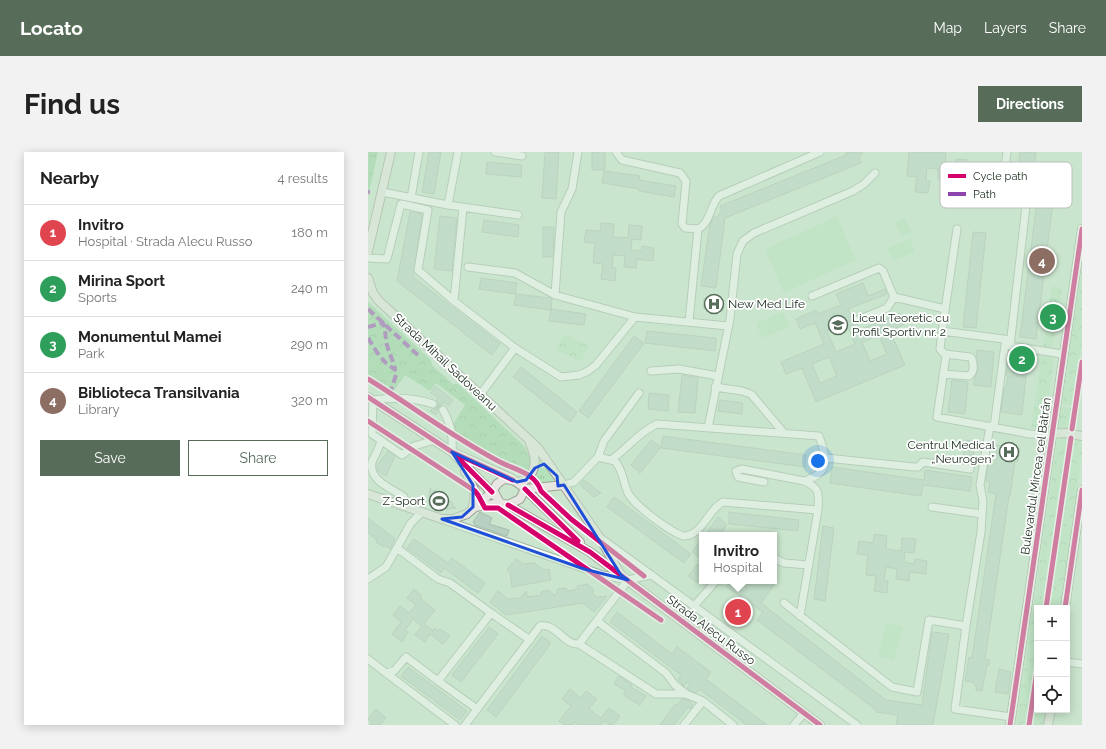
<!DOCTYPE html>
<html lang="en">
<head>
<meta charset="utf-8">
<style>
  body { margin:0; font-family:Raleway,sans-serif; background:#f2f2f2; color:#222 }
  .controls { position:absolute; right:12px; bottom:12px; display:grid; overflow:hidden; border-radius:0px; box-shadow:0 2px 10px #0003 }
  .controls button { width:36px; height:36px; display:grid; place-items:center; padding:0; border:0; border-bottom:1px solid #e0e0e0; background:#fff; color:#222; font:20px sans-serif }
  .you { position:absolute; left:450px; top:309px; width:14px; height:14px; margin:-10px; border:3px solid #fff; border-radius:50%; background:#1a73e8; box-shadow:0 0 0 6px #1a73e833 }
  .badge { display:grid; place-items:center; width:26px; height:26px; border-radius:50%; background:#576d5a; color:#fff; font-size:13px; font-weight:700 }
  .pin { position:absolute; translate:-50% -50%; border:2px solid #fff; box-shadow:0 1px 4px #0006 }
  .popup { position:absolute; left:331px; top:380px; width:78px; height:52px; box-sizing:border-box; display:grid; place-content:center; border-radius:0px; background:#fff; filter:drop-shadow(0 1px 3px #0005); font-size:13px; white-space:nowrap; color:#767676 }
  .popup b { font-size:15px; color:#222 }
  .popup::after { content:''; position:absolute; left:50%; top:100%; margin-left:-8px; border:8px solid transparent; border-top-color:#fff }
  .list { margin:0; padding:0; list-style:none }
  h2 { display:flex; justify-content:space-between; align-items:center; height:52px; margin:0; padding:0 16px; font-size:17px }
  h2 small { font-size:13px; font-weight:400; color:#767676 }
  .list li { display:grid; grid-template-columns:26px 1fr auto; gap:12px; align-items:center; box-sizing:border-box; height:56px; padding:0 16px; border-top:1px solid #e0e0e0 }
  .list b { display:block; font-size:15px; white-space:nowrap }
  .list p { margin:0; font-size:13px; white-space:nowrap; color:#767676 }
  .list em { font-size:13px; font-style:normal; color:#767676 }
  .actions { display:flex; gap:8px; padding:12px 16px }
  .actions a { flex:1; padding:9px 0; border:1px solid #576d5a; border-radius:0px; text-align:center; font-size:14px; color:#576d5a }
  .actions .main { background:#576d5a; color:#fff }
  .icon { flex:none; width:22px; height:22px; fill:none; stroke:currentColor; stroke-width:2; stroke-linecap:round; stroke-linejoin:round }
  .map { position:relative; flex:none; width:714px; height:573px; overflow:hidden; border-radius:0px }
  header { display:flex; align-items:center; gap:24px; box-sizing:border-box; height:56px; padding:0 20px; background:#576d5a; color:#fff }
  header strong { font-size:19px }
  nav { display:flex; gap:22px; margin-inline-start:auto; font-size:14px }
  .intro { display:flex; align-items:center; justify-content:space-between; box-sizing:border-box; height:96px; padding:0 24px }
  h1 { margin:0; font-size:28px }
  .button { padding:10px 18px; border-radius:0px; background:#576d5a; color:#fff; font-size:14px; font-weight:700 }
  main { display:flex; gap:24px; padding:0 24px }
  aside { flex:1; background:#fff; border-radius:0px; box-shadow:0 2px 10px #0003 }
  .map>svg:first-child { display:block }
  .grass { fill:url(#grass-tufts) }
  .forest { fill:url(#forest-crowns) }
  .park { fill:url(#park-crowns) }
  .pitch { fill:#b4e3bb }
  .building { fill:#b7d0c1; stroke:#a5bdae; fill-rule:evenodd }
  .lines { fill:none; stroke-linecap:round; stroke-linejoin:round }
  .minor-tunnel { stroke:#a7c0aa; stroke-width:7; stroke-dasharray:7 3.5; stroke-linecap:butt }
  .minor-casing { stroke:#9eb2a0; stroke-width:9 }
  .major-casing { stroke:#9ea396; stroke-width:10 }
  .minor { stroke:#f7fbf8; stroke-width:7 }
  .major { stroke:#e7e6e2; stroke-width:8 }
  .quiet { stroke:#8e44ad; stroke-width:4; stroke-dasharray:8 4; stroke-linecap:butt }
  .cycleway-casing { stroke:#fff; stroke-width:8 }
  .cycleway { stroke:#d6006c; stroke-width:5 }
  .marked { fill:none; stroke:#1d4ed8; stroke-width:3; stroke-linejoin:round }
  .labels { text-anchor:middle; dominant-baseline:central; stroke-width:3.5; stroke-linejoin:round; paint-order:stroke }
  .poi-label { font-size:12px; fill:#192c1c; stroke:#fff; text-anchor:start }
  .street-label { font-size:12px; fill:#192c1c; stroke:#fff }
  .key { fill:#fff; stroke:#bac0bb; stroke-width:1 }
  .key-label { font-size:11px; fill:#192c1c }
</style>
</head>
<body>
<header>
<strong>Locato</strong>
<nav><a>Map</a><a>Layers</a><a>Share</a></nav>
</header>
<div class="intro"><h1>Find us</h1><a class="button">Directions</a></div>
<main>
<aside>
<h2>Nearby<small>4 results</small></h2>
<ul class="list">
<li><span class="badge" style="background:#e0444e">1</span><div><b>Invitro</b><p>Hospital · Strada Alecu Russo</p></div><em>180 m</em></li>
<li><span class="badge" style="background:#2e9e5b">2</span><div><b>Mirina Sport</b><p>Sports</p></div><em>240 m</em></li>
<li><span class="badge" style="background:#2e9e5b">3</span><div><b>Monumentul Mamei</b><p>Park</p></div><em>290 m</em></li>
<li><span class="badge" style="background:#8d6e63">4</span><div><b>Biblioteca Transilvania</b><p>Library</p></div><em>320 m</em></li>
</ul>
<div class="actions"><a class="main">Save</a><a>Share</a></div>
</aside>
<div class="map">
<svg width="714" height="573" viewBox="0 0 714 573">
  <defs>
    <pattern id="grass-tufts" width="24" height="20" patternUnits="userSpaceOnUse"><rect width="24" height="20" fill="#b4e3bb"/><path d="M3 7l-1-3M5 7V3M7 7l1-3M15 17l-1-3M17 17v-4M19 17l1-3" fill="none" stroke="#9ac3a0"/></pattern>
    <pattern id="forest-crowns" width="20" height="18" patternUnits="userSpaceOnUse"><rect width="20" height="18" fill="#98d0a1"/><path d="M2 6a3 3 0 1 1 6 0M12 15a3 3 0 1 1 6 0" fill="none" stroke="#82b38a"/></pattern>
    <pattern id="park-crowns" width="20" height="18" patternUnits="userSpaceOnUse"><rect width="20" height="18" fill="#b4e3bb"/><path d="M2 6a3 3 0 1 1 6 0M12 15a3 3 0 1 1 6 0" fill="none" stroke="#9ac3a0"/></pattern>
  </defs>
  <rect width="100%" height="100%" fill="#cbe5ce"/>
  <!-- grass -->
  <path class="grass" d="M172 316 180 317 186 326 185 330 173 332 166 325Z"/>
  <!-- forest -->
  <path class="forest" d="M0 0H10L0 45Z
    M0 150 63 208 64 213 85 232H90L154 292C161 300 165 309 160 319 142 319 104 293 88 282L86 271 97 253 68 231 62 239 37 223 25 240 0 225Z"/>
  <!-- park -->
  <path class="park" d="M714 113V189L705 254 694 252Z
    M684 134 694 136 685 195H675Z
    M196 182 221 194 213 210 188 198Z
    M674 203 686 205 676 279 663 276Z
    M694 255 704 256 701 277H690Z
    M694 285 712 288 714 290V302L692 456H669V558H677L675 573H648L689 290Z"/>
  <!-- pitch -->
  <path class="pitch" d="M469 64 488 108 416 141 397 97Z
    M537 66 544 81 534 85 527 70Z
    M542 86 547 100 525 109 519 96Z
    M415 160 422 175 394 186 388 171Z
    M518 471 535 475 526 508 510 504Z"/>
  <!-- building -->
  <path class="building" d="M61 0H73L66 42 54 40Z
    M177 0H191L188 47 174 46Z
    M224 0H237V18H224Z
    M478 0H495L491 6 493 11 357 66 348 136 333 134 342 72 346 65H349L354 58 352 54 478 3Z
    M541 0H578L577 11 587 12 588 7 600 8 599 22 583 20 582 29 570 28V17L559 16 558 29H562L560 41 547 40 549 25 539 24Z
    M652 0H668L663 36 648 34Z
    M119 10 154 13 153 25 118 22Z
    M236 19 272 24 271 28 308 34 306 45 271 39V37L234 31Z
    M612 35 625 36 623 53 610 51Z
    M670 41 686 43 668 187 652 185Z
    M42 60 54 62 45 125 132 192 124 203 29 129Z
    M72 64 89 66 84 119 66 117Z
    M116 68 151 73 150 85 114 80Z
    M233 71 246 72 245 85 260 86 261 73 274 74 273 88 264 87 263 98 274 99V94L286 96 285 109 269 107 268 116 256 115 257 104 245 103 244 116H248L247 129 233 127 235 112 225 111 227 91 216 90 218 78 232 79Z
    M175 75H186L185 105H175Z
    M605 80 618 81 608 176 595 175Z
    M113 126 149 131 147 142 111 137Z
    M495 131 500 144 517 137 519 142 480 157 484 165 483 171 487 174 489 179 532 161 537 172 522 179 537 213 448 250 434 216 418 222 413 210 456 192 447 171 432 177 428 167 448 158 450 162 473 153 468 142ZM478 171 487 192 468 200 459 179ZM511 184 519 202 502 209 494 190ZM461 205 469 224 452 231 444 212Z
    M148 142 182 146 184 147 183 158 146 153Z
    M336 146 356 148 355 159 335 156Z
    M183 157 218 162 216 173 181 169Z
    M279 179 348 186 347 199 277 191Z
    M266 184 276 191 220 266 211 259Z
    M608 198 626 200 623 235 605 233 610 217Z
    M641 203 660 204 654 263 633 260 636 236H638L640 224H638Z
    M153 215 209 260 202 270 145 225Z
    M314 223 330 226 327 261 310 260Z
    M584 228 600 230 597 262 580 260Z
    M67 234 85 248 81 254 76 250 71 255 68 263 62 259 70 253 69 249 70 246 63 241Z
    M281 241 301 243 300 259 280 257Z
    M352 248 375 251 374 262 350 259Z
    M295 284 438 303 437 315 293 296Z
    M283 288 293 295 272 321 263 313Z
    M598 288 607 289 605 305 595 304Z
    M629 293 652 297 650 309H647L642 344H641L617 508H621V513H619L614 539 608 538V534L604 530 597 529 601 505 604 506 628 342 620 340 622 330 618 329 620 313 627 312Z
    M20 299 27 304 18 324 10 319 9 313Z
    M464 315 556 328 557 318 604 325 602 339 555 333 553 344 462 331Z
    M216 328 233 341 226 345 212 333Z
    M62 336 66 340 67 338 85 351 84 353 88 356 73 358 61 349Z
    M246 345 323 402 316 411 239 355Z
    M112 360 124 366 121 372 141 378 139 384 107 373 105 370Z
    M361 360 431 368 430 379 361 372Z
    M350 365 359 373 352 383H337Z
    M0 366 27 387 22 397 18 394H14L9 391 8 387 0 381Z
    M455 374 466 376 457 449 446 447Z
    M506 382 519 384 518 397 533 399 534 386 548 387 546 401 537 400 536 410 546 412 547 407 559 409 558 422 542 420 541 429 528 427 529 417 518 415 516 428 520 429 519 441 506 439 508 424 498 423 500 403 489 402 491 389 505 391Z
    M46 387 80 411 84 406 117 431 110 441 76 416 73 421 39 396Z
    M334 387V407L324 400Z
    M148 407 155 412 166 411 176 418 181 417 183 428 144 435 142 420 139 418Z
    M330 412 334 415V425L329 431 320 424Z
    M363 429H409L393 451 518 548 554 553 564 480 581 482 565 573H528L530 563 508 560V558L389 468 395 460 359 435Z
    M219 432 226 438 224 441 229 445 239 444 226 460 215 451 138 463 122 450 130 439 140 447 152 446 158 439 159 445 173 443V440L181 438 187 444 190 437 198 436 199 439 210 437 209 434Z
    M46 437 54 444 52 446 67 458 56 472 65 479 64 480 67 476 70 479 72 477 82 484 75 492 62 482 57 490 47 483 54 474 45 467 37 478 40 480 34 490 24 482 33 470 25 463 32 454 41 461 48 453 39 446Z
    M249 460 304 502 309 495 343 520 338 527 399 573H379L331 537 328 541 321 538 319 536 322 532 320 530 316 534 310 528 313 523 242 470Z
    M121 475 130 482 93 530 84 523Z
    M174 484 183 491 128 565 119 558Z
    M40 515 99 559 92 568 33 524Z
    M631 517 643 520 640 542 627 540Z
    M251 524 264 533 263 535 278 544 272 553 258 545 256 542 258 539 246 532Z
    M202 537 213 546 218 539 229 547 221 557 233 566 241 556 252 564 245 573H241L236 569 233 573H211L207 570 205 573H196L191 569 203 554 194 547Z
    M314 547 322 549 325 553 322 557 320 555 306 573H292L307 552 309 553Z
    M8 557 18 566 12 573H2L4 571 0 567Z"/>
  <g class="lines">
    <!-- minor-tunnel -->
    <path class="minor-tunnel" d="M65 252 75 258"/>
    <defs>
      <path id="minor" d="M127 0 154 4
        M248 0 254 8 312 21 318 29 314 72 317 76 330 77C342 72 342 53 351 44L452 0
        M14 40 80 53 90 0
        M43 46 51 0
        M80 53 150 63
        M589 77 574 179 643 188
        M0 106 19 107 33 52 60 58 50 118 86 149 147 196
        M100 115 147 121 187 143 267 165 360 174
        M187 143 193 60 204 37 210 0
        M444 144 511 116 515 119 526 145
        M526 145 577 157
        M86 149 95 56
        M487 169 519 156 526 145
        M321 170 330 77
        M574 179 572 197 578 204 569 265 662 282 684 284
        M642 194 695 202
        M283 219 311 217 350 224
        M575 222 601 224C606 221 606 213 604 207L602 205 577 202
        M347 235 374 239 383 242 416 281
        M112 243 147 196 193 225 211 223 220 219 228 213 267 165
        M65 252C45 245 26 245 5 248L4 282 34 303 46 294 67 288
        M75 258C83 272 85 284 84 300
        M626 275 637 193 642 194 658 54 654 49 637 45 634 39 639 0
        M340 276 362 167 369 102 375 89 386 81 485 39 496 32 507 21
        M13 289C11 297 7 303 4 310 0 329 25 337 36 345V354
        M230 305 247 309C255 318 255 330 260 341 267 354 301 379 315 384 334 385 340 357 355 350L450 358C451 341 452 336 436 329L374 317 368 319 370 325 396 330
        M458 306 546 315H550L555 310 602 317
        M243 308C260 296 271 280 289 272L451 284C459 306 463 321 436 329
        M196 333 206 330 230 305 236 289 271 241
        M564 355 614 362
        M76 368 235 423 260 428 282 423
        M234 387 489 573
        M29 396 70 427 82 431 123 461
        M406 406 416 411 441 413
        M0 427 18 415 43 371 54 360
        M416 451 524 535 549 540 561 468 598 474 587 557 643 565
        M326 454 348 429
        M432 464 450 358
        M229 469 298 521 307 533 318 542 335 549 365 573
        M598 474 613 380 615 349 612 333 622 274
        M211 492 288 542H318
        M0 507 18 521 26 519 38 505 70 529 123 461 162 488
        M699 510 714 512
        M18 521 87 573
        M70 529 109 557
        M97 573 172 474C187 470 197 494 211 492L260 428
        M316 573 335 549
        M426 573 436 561"/>
      <path id="major" d="M0 99 23 0
        M0 126 5 141 11 149 170 296 232 386 253 423
        M0 245 84 300 143 326
        M684 282 697 281 714 284
        M86 302 127 344
        M97 319 107 339 105 355
        M149 330 158 328C170 317 168 305 162 291
        M157 337 196 333
        M126 340 132 351 140 353 152 347 157 337
        M0 342 74 367H85L99 362 124 340 129 332 136 327 145 328 154 334 212 390
        M140 353 222 400 452 573
        M107 355 132 351
        M697 456 714 338
        M642 573 714 77
        M680 573 683 558"/>
    </defs>
    <!-- minor casing -->
    <use href="#minor" class="minor-casing"/>
    <!-- major casing -->
    <use href="#major" class="major-casing"/>
    <!-- minor -->
    <use href="#minor" class="minor"/>
    <!-- major -->
    <use href="#major" class="major"/>
    <!-- quiet -->
    <path class="quiet" d="M0 40H2
      M0 157 52 205
      M0 175 15 171C18 178 17 185 19 193 21 201 25 208 27 217
      M0 186C7 197 15 212 27 217L28 223 23 238"/>
    <defs>
      <path id="cycleway" d="M0 227C44 254 86 286 132 310 148 318 167 321 173 339L203 367 276 424
        M0 245 84 300 145 328
        M0 269 107 339 110 343 117 356H130L293 468
        M704 277 714 210
        M87 303 124 340
        M157 337 210 389
        M140 353 222 400 452 573
        M678 456 703 286
        M697 456 714 338
        M642 573 714 77
        M661 573 669 519"/>
    </defs>
    <!-- cycleway casing -->
    <use href="#cycleway" class="cycleway-casing"/>
    <!-- cycleway -->
    <use href="#cycleway" class="cycleway"/>
  </g>
  <!-- marked area -->
  <path d="M0 0H714V573H0ZM84 300 149 330 158 328 167 316 176 312 189 324 190 334 196 333 253 423 260 428 216 417 74 367 94 365 105 355V333Z" fill="#cbe5ce" fill-opacity=".55" fill-rule="evenodd"/>
  <path class="marked" d="M84 300 149 330 158 328 167 316 176 312 189 324 190 334 196 333 253 423 260 428 216 417 74 367 94 365 105 355V333Z"/>
  <!-- icons -->
  <defs>
    <symbol id="hospital-ring" viewBox="-11 -11 22 22"><circle r="9.5" fill="#fff" stroke="#576d5a" stroke-width="1.5"/><path d="M-5-5h3v3.5h4V-5h3V5h-3V1.5h-4V5h-3Z" fill="#576d5a"/></symbol>
    <symbol id="school-ring" viewBox="-11 -11 22 22"><circle r="9.5" fill="#fff" stroke="#576d5a" stroke-width="1.5"/><path d="M0-5L7-2L0 1L-7-2ZM-4 1L0 2.5L4 1V4Q0 6-4 4Z" fill="#576d5a"/></symbol>
    <symbol id="stadium-ring" viewBox="-11 -11 22 22"><circle r="9.5" fill="#fff" stroke="#576d5a" stroke-width="1.5"/><path d="M0-5a6.5 5 0 1 0 0 10a6.5 5 0 1 0 0-10ZM-3.5-1.8h7v3.6h-7Z" fill="#576d5a"/></symbol>
  </defs>
  <g fill-rule="evenodd">
    <use href="#hospital-ring" x="335" y="141" width="22" height="22"/>
    <use href="#school-ring" x="459" y="162" width="22" height="22"/>
    <use href="#hospital-ring" x="630" y="289" width="22" height="22"/>
    <use href="#stadium-ring" x="60" y="338" width="22" height="22"/>
  </g>
  <g class="labels">
    <!-- poi labels -->
    <g class="poi-label">
      <text x="360" y="152">New Med Life</text>
      <text x="484" y="166">Liceul Teoretic cu<tspan x="484" dy="14">Profil Sportiv nr. 2</tspan></text>
      <text x="627" y="293" text-anchor="end">Centrul Medical<tspan x="627" dy="14">„Neurogen”</tspan></text>
      <text x="57" y="349" text-anchor="end">Z-Sport</text>
    </g>
    <!-- street labels -->
    <g class="street-label">
      <text transform="translate(77 210) rotate(43)">Strada Mihail Sadoveanu</text>
      <text transform="translate(668 324) rotate(-82)">Bulevardul Mircea cel Bătrân</text>
      <text transform="translate(343 478) rotate(37)">Strada Alecu Russo</text>
    </g>
  </g>
  <!-- legend -->
  <rect x="572" y="10" width="132" height="46" rx="6" class="key"/>
  <rect x="580" y="22" width="18" height="4" fill="#d6006c"/>
  <rect x="580" y="40" width="18" height="4" fill="#8e44ad"/>
  <g class="key-label">
    <text x="605" y="28">Cycle path</text>
    <text x="605" y="46">Path</text>
  </g>
</svg>
<div class="controls">
<button>+</button>
<button>−</button>
<button><svg class="icon" aria-label="locate" viewBox="0 0 24 24"><circle cx="12" cy="12" r="6"/><path d="M12 2v4M12 18v4M2 12h4M18 12h4"/></svg></button>
</div>
<div class="you"></div>
<div class="pin badge" style="left:370px;top:460px;background:#e0444e">1</div>
<div class="popup"><b>Invitro</b>Hospital</div>
<div class="pin badge" style="left:654px;top:207px;background:#2e9e5b">2</div>
<div class="pin badge" style="left:685px;top:165px;background:#2e9e5b">3</div>
<div class="pin badge" style="left:674px;top:109px;background:#8d6e63">4</div>
</div>
</main>
</body>
</html>
